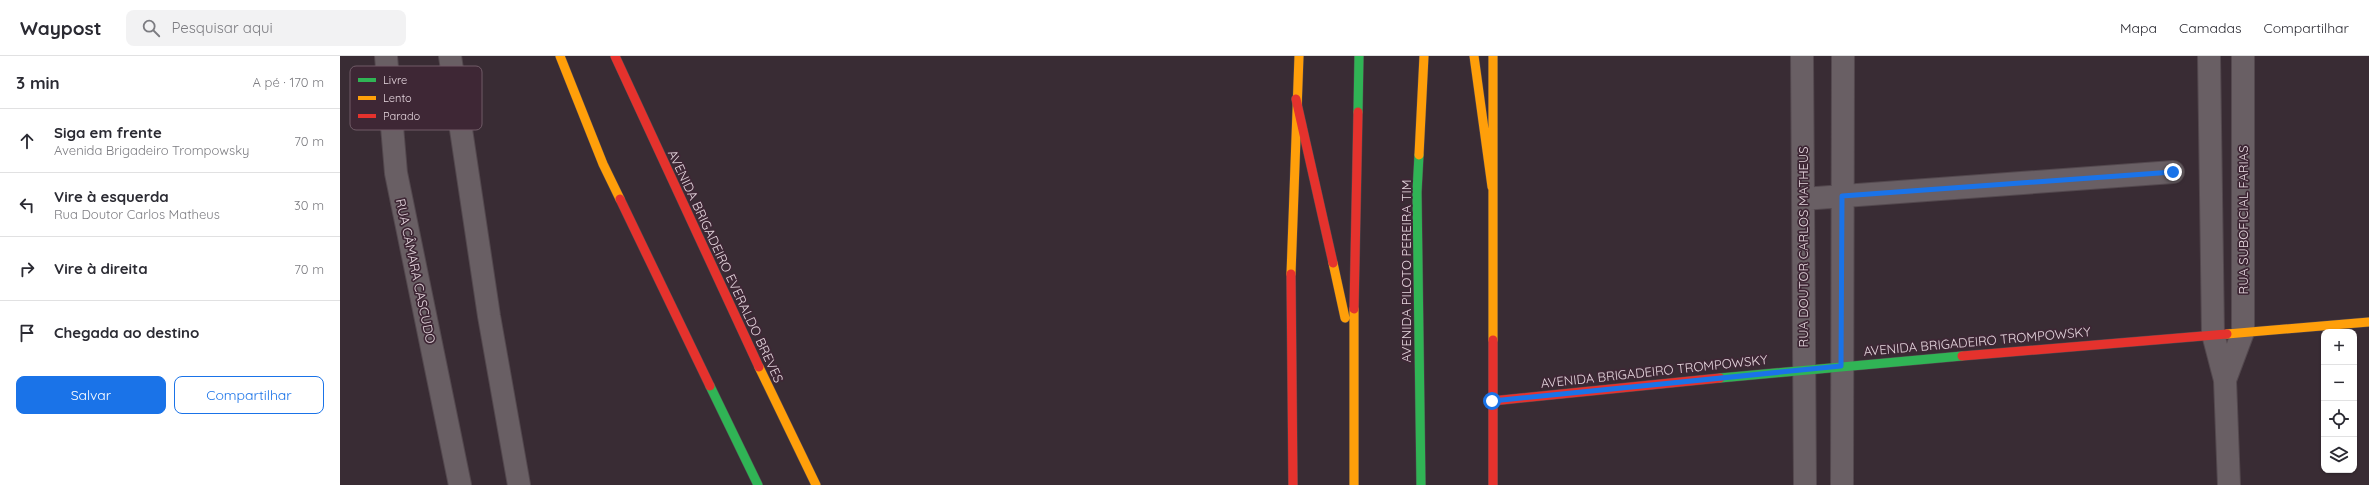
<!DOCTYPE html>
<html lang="pt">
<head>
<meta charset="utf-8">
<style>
  body { margin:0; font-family:Quicksand,sans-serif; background:#f2f2f3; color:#2b2b33 }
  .controls { position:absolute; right:12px; bottom:12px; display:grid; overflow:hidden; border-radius:8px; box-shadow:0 1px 3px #0004 }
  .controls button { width:36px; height:36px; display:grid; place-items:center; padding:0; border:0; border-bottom:1px solid #e1e1e2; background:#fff; color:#2b2b33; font:20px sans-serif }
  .stop { position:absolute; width:12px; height:12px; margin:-9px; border:3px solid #1a73e8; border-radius:50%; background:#fff }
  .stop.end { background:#1a73e8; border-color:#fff; box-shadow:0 1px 4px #0008 }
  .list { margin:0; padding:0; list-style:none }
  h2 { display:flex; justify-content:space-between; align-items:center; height:52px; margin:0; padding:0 16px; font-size:17px }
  h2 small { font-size:13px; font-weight:400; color:#7c7c81 }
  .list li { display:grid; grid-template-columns:26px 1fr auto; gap:12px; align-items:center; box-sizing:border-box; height:64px; padding:0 16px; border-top:1px solid #e1e1e2 }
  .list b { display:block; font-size:15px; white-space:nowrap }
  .list p { margin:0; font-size:13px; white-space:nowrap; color:#7c7c81 }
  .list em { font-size:13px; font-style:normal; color:#7c7c81 }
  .actions { display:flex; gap:8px; padding:12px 16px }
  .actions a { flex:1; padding:9px 0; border:1px solid #1a73e8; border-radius:8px; text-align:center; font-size:14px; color:#1a73e8 }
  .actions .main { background:#1a73e8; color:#fff }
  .icon { flex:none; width:22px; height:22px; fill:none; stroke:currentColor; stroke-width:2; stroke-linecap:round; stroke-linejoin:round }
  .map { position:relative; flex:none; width:2029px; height:429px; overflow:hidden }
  header { display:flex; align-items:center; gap:24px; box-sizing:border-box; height:56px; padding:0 20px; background:#fff; border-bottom:1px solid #e1e1e2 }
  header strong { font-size:19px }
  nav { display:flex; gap:22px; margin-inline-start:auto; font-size:14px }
  .search { width:280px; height:36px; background:#f2f2f3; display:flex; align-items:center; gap:10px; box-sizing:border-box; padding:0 14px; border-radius:8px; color:#7c7c81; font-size:15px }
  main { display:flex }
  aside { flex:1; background:#fff }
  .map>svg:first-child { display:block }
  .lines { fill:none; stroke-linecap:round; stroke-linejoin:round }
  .street-casing { stroke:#53484e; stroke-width:24 }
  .fast-casing { stroke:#53484e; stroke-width:10 }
  .slow-casing { stroke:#53484e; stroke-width:10 }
  .jam-casing { stroke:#53484e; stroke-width:10 }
  .street { stroke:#695f64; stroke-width:22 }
  .fast { stroke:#30b455; stroke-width:9 }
  .slow { stroke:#ff9f0a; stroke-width:9 }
  .jam { stroke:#e5322d; stroke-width:9 }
  .route { stroke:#1a73e8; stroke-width:5 }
  .labels { text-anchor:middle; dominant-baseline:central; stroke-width:3.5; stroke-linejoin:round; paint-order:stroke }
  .street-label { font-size:13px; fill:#e4d5dd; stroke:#3e2735 }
  .key { fill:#3e2735; stroke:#705b67; stroke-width:1 }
  .key-label { font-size:11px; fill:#e4d5dd }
</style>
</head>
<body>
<header>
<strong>Waypost</strong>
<div class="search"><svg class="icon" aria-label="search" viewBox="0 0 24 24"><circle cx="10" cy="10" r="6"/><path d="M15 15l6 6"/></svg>Pesquisar aqui</div>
<nav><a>Mapa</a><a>Camadas</a><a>Compartilhar</a></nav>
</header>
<main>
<aside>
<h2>3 min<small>A pé · 170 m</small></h2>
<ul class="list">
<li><svg class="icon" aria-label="ahead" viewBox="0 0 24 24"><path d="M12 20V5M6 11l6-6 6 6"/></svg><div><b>Siga em frente</b><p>Avenida Brigadeiro Trompowsky</p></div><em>70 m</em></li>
<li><svg class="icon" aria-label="left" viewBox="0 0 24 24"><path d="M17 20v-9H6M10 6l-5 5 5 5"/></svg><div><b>Vire à esquerda</b><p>Rua Doutor Carlos Matheus</p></div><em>30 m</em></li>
<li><svg class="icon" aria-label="right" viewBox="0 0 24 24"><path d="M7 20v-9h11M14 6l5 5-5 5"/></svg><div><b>Vire à direita</b></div><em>70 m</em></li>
<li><svg class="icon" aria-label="arrive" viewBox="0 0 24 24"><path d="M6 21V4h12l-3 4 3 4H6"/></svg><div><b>Chegada ao destino</b></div></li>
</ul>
<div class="actions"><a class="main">Salvar</a><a>Compartilhar</a></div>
</aside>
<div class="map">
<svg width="2029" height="429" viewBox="0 0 2029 429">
  <rect width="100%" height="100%" fill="#392c34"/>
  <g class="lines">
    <defs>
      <path id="street" d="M46 0 56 117 120 429
        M110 0 149 260 179 429
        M1462 0 1465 429
        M1869 0 1873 278 1885 324 1889 429
        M1463 143 1833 116
        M1885 324 1903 276V0
        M1502 429 1503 0"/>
      <path id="fast" d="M1018 56 1019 0
        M1079 99 1077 136 1081 429
        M1380 322 1622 300
        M370 330 418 429"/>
      <path id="slow" d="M220 0 263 108 280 143
        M1134 0 1152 131
        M1153 0V284
        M1079 99 1084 0
        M993 207 1005 262
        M951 218 959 0
        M1014 253V429
        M1887 278 2029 266
        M419 311 476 429"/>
      <path id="jam" d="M275 0 419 311
        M956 43 993 207
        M280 143 370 330
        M951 218 953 429
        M1014 253 1018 56
        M1153 284V429
        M1622 300 1887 278
        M1152 345 1380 322"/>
    </defs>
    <!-- street casing -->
    <use href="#street" class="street-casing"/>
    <!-- fast casing -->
    <use href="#fast" class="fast-casing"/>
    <!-- slow casing -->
    <use href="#slow" class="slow-casing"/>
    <!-- jam casing -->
    <use href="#jam" class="jam-casing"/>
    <!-- street -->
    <use href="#street" class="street"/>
    <!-- fast -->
    <use href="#fast" class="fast"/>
    <!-- slow -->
    <use href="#slow" class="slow"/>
    <!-- jam -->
    <use href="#jam" class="jam"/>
  </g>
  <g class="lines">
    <!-- route -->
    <path class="route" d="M1152 345 1501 310 1502 140 1833 116"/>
  </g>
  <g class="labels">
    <!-- street labels -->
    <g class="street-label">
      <text transform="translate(1903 164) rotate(-90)">RUA SUBOFICIAL FARIAS</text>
      <text transform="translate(1463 191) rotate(-90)">RUA DOUTOR CARLOS MATHEUS</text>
      <text transform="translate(386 210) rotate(65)">AVENIDA BRIGADEIRO EVERALDO BREVES</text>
      <text transform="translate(76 215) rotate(78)">RUA CÂMARA CASCUDO</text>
      <text transform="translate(1066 215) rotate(-90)">AVENIDA PILOTO PEREIRA TIM</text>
      <text transform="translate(1637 285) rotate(-5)">AVENIDA BRIGADEIRO TROMPOWSKY</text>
      <text transform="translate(1314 315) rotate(-6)">AVENIDA BRIGADEIRO TROMPOWSKY</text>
    </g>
  </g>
  <!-- legend -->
  <rect x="10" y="10" width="132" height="64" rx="6" class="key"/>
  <rect x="18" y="22" width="18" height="4" fill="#30b455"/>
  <rect x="18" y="40" width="18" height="4" fill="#ff9f0a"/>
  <rect x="18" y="58" width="18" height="4" fill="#e5322d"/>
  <g class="key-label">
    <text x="43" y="28">Livre</text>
    <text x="43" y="46">Lento</text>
    <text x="43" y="64">Parado</text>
  </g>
</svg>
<div class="controls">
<button>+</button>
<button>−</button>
<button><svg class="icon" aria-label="locate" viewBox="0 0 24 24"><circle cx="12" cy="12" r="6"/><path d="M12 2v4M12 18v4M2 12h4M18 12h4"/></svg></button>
<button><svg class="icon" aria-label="layers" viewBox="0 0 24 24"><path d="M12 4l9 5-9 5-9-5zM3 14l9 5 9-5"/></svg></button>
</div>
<div class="stop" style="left:1152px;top:345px"></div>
<div class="stop end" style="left:1833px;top:116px"></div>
</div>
</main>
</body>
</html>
